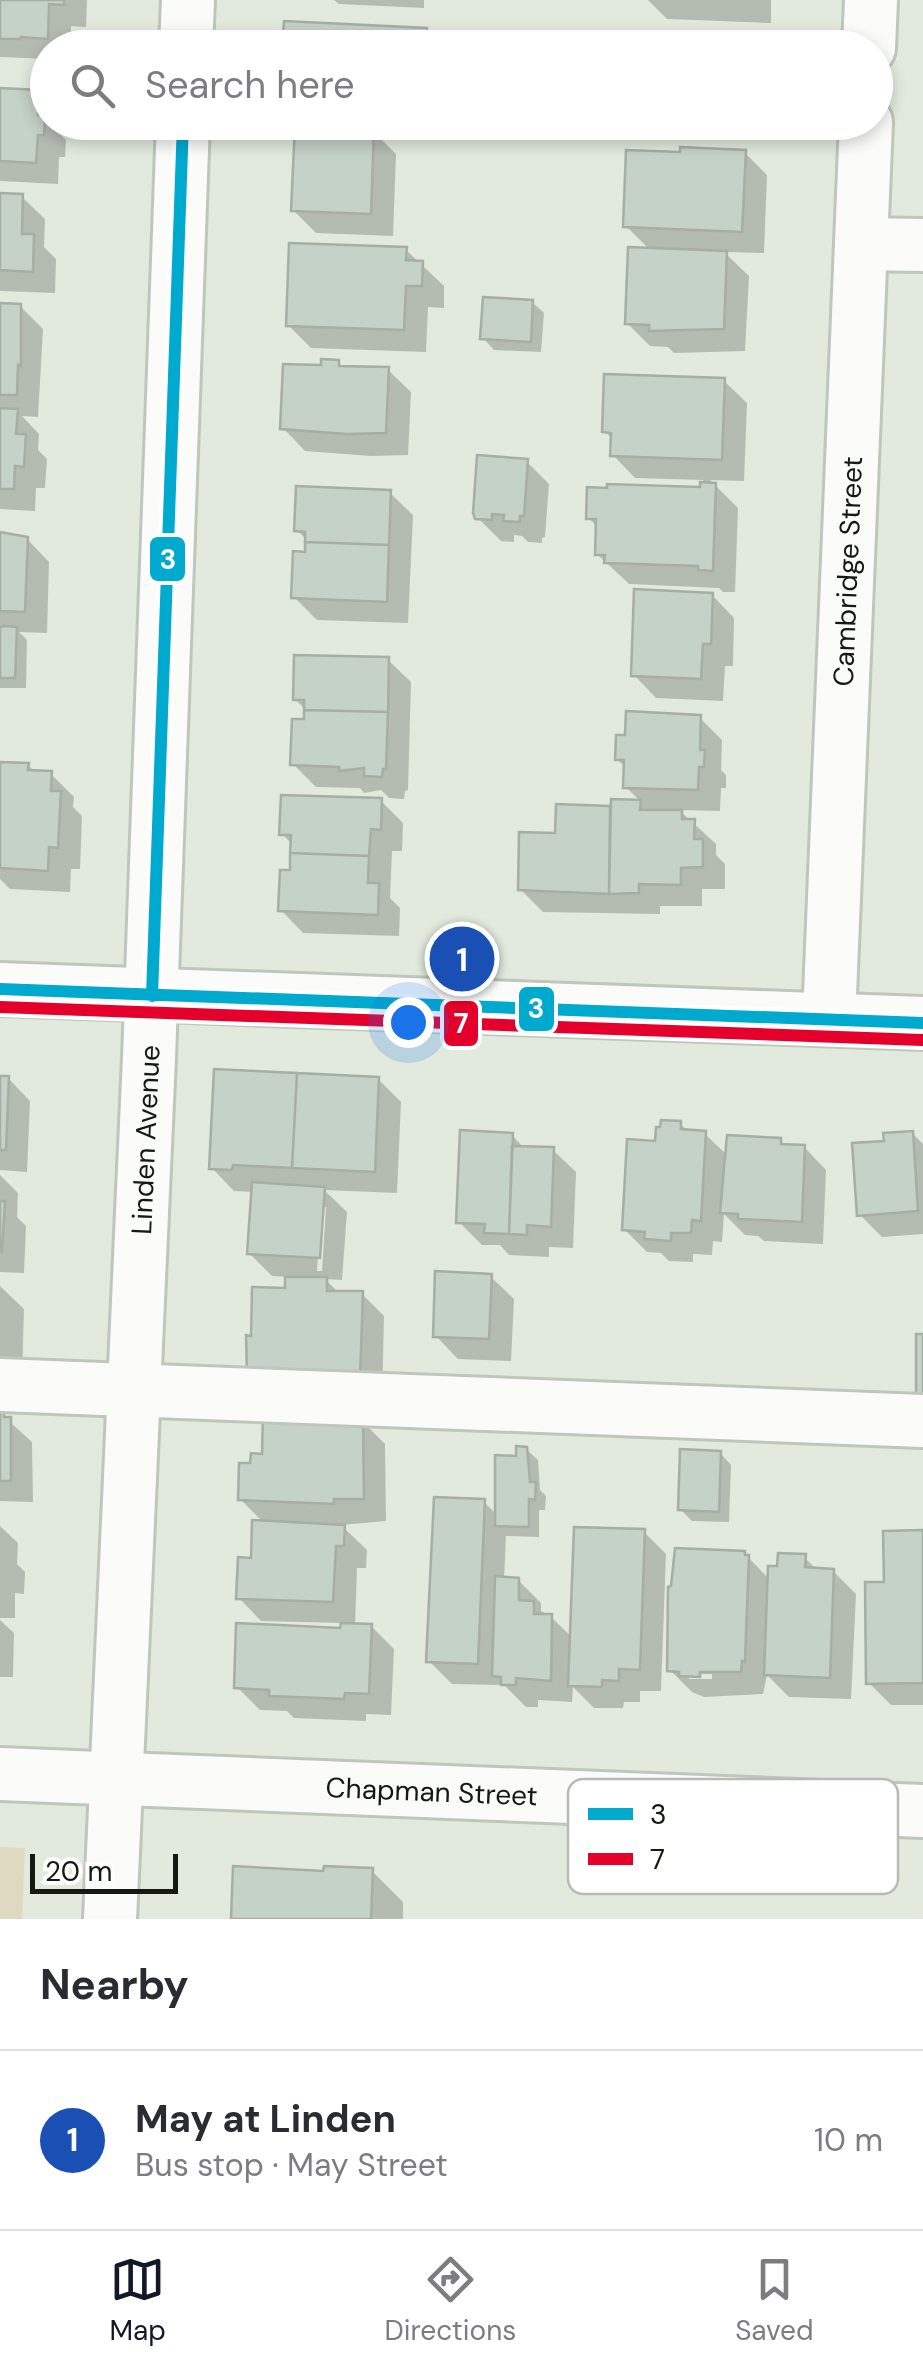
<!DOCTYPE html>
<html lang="en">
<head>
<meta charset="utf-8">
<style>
  body { margin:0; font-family:"DM Sans",sans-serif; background:#f2f2f3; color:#2b2b33 }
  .scale { position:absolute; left:30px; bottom:25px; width:148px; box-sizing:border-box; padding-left:10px; border:5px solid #141a11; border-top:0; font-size:28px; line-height:35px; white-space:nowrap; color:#141a11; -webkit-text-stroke:8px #fff; paint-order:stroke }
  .you { position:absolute; left:408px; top:1022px; width:35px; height:35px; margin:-25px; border:8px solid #fff; border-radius:50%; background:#1a73e8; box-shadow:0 0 0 15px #1a73e833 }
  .badge { display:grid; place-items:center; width:65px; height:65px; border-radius:50%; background:#111827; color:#fff; font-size:32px; font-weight:700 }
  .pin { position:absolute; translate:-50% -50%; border:5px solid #fff; box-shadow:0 2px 10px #0006 }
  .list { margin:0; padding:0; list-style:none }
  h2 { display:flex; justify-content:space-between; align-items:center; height:130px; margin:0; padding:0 40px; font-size:42px }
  h2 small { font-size:32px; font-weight:400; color:#7c7c81 }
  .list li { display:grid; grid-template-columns:65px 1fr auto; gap:30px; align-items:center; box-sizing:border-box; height:180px; padding:0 40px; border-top:2px solid #e1e1e2 }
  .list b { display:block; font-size:38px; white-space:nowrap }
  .list p { margin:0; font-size:32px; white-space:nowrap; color:#7c7c81 }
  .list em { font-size:32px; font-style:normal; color:#7c7c81 }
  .icon { flex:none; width:55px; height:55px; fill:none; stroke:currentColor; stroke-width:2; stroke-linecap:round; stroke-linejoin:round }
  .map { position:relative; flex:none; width:923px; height:1919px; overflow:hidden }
  .search { position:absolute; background:#fff; box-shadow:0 5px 15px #0003; left:30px; right:30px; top:30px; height:110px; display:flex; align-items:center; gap:25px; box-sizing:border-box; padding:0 35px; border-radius:55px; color:#7c7c81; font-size:38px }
  .sheet { height:310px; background:#fff }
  nav { display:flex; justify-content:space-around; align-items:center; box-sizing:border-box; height:140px; border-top:2px solid #e1e1e2; background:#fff; font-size:28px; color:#7c7c81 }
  nav a { display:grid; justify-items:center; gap:5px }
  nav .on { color:#111827 }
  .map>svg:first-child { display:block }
  .green { fill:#dfd9bf }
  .shadow { fill:#0003; fill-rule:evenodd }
  .building { fill:#c5d2c7; stroke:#a6aea6; stroke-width:2.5 }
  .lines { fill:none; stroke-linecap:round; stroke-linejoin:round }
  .minor-casing { stroke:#bfc6bc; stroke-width:58 }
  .minor { stroke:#fbfcfa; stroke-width:52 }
  .bus-1-casing { stroke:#fff; stroke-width:20 }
  .bus-2-casing { stroke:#fff; stroke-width:20 }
  .bus-1 { stroke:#00a9ce; stroke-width:12 }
  .bus-2 { stroke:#e4002b; stroke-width:12 }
  .labels { text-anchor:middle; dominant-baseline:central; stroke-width:8; stroke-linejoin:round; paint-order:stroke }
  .street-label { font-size:28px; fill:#141a11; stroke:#fff }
  .key { fill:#fff; stroke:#b8bab8; stroke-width:2.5 }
  .key-label { font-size:28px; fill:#141a11 }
  .line-badge { stroke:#fff; stroke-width:4 }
  .badge-label { font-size:28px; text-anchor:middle; font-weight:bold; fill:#fff }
</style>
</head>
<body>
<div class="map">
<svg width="923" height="1919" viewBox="0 0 923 1919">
  <rect width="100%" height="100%" fill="#e2eade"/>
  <!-- green -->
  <path class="green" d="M0 1847 25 1848 22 1919H0Z"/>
  <!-- shadow -->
  <path class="shadow" d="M0 0H87L86 27 71 26 70 48H48V59L0 57Z
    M334 0H424V8L339 4Z
    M648 0H771V23L667 19Z
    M426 30 444 48H285Z
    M0 91 38 93 48 102V122H60V134L66 140 65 157H59L58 184 0 181Z
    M391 122H446V125Z
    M640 122H761L762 137 657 140Z
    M373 131 396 154 393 236 316 233 293 210Z
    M745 153 767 175 764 253 724 252 749 276 745 351 674 353 668 347 650 346 627 323 650 250 626 226Z
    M0 196 22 197 45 219 44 247 56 259 55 293 0 291Z
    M406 250 444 286V308L428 307 426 352 311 348 288 325Z
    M532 302 544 313 541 352 494 350 483 338Z
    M0 305 20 306 43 329 38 417 22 416 39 434 38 450 47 459 45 488H36L35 511 0 509Z
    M338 362 344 368 388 370 411 392 408 455 371 456 305 451 283 428 323 367Z
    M724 381 747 403 744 481 710 480 738 508 735 592H723L719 588 629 584 597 554 598 528 589 518 703 490V480L635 478 613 455V440L605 431Z
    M526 461 549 484 545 537 542 538V543L528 542 522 536 514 535V542L501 541 478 518Z
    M390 493 413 515 408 623 317 620 294 597 307 555 308 541 297 530Z
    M0 534 27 539 49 562 47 633 19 632 27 640 26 688H0Z
    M712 595 734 618 733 666H725L723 701 656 698 634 675Z
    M388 660 411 682 408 790 405 791 404 799 389 798 381 790 364 793 360 788 316 787 293 764 306 722V710L295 699Z
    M700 718 722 740 721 770 726 775V788H721L720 811 679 810 716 844V855L725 864V889H702V906H660V914L543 912 520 889 557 836 558 807 613 808V802H641L626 787V768L617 759Z
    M1 764 28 765 36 773 51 774 74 797 73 807 82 816 80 869H71L70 892 10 889 0 879Z
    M381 801 403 823 402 851H392L390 898 400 908 399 936 303 933 281 910 292 873 293 845 282 834Z
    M0 1078H8L30 1101 27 1172 0 1170Z
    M378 1079 401 1102 397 1193 324 1190 347 1212 342 1280 325 1279 339 1293 362 1294 384 1316 382 1402 253 1338 287 1291 288 1277 272 1276 249 1253 254 1192 234 1191 212 1168ZM321 1207H326L322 1271H317Z
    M680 1124 689 1132 704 1133 728 1156 780 1140 786 1146 804 1147 826 1170 823 1244 764 1241 758 1236 745 1235 724 1214 722 1242 713 1241 712 1255 693 1254V1262L669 1261 661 1253 647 1252 624 1229 658 1143Z
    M912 1133 923 1144V1234L882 1237 859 1214 887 1143Z
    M512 1135 525 1149 553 1150 576 1172 573 1248 549 1247V1257L509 1255 500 1245H482L459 1222Z
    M0 1175 18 1193 17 1217 26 1226 24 1273 0 1272Z
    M491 1277 514 1299 511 1361 458 1359 436 1336Z
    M0 1286 24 1309 22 1377 0 1376Z
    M0 1413 32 1442 33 1502 0 1501Z
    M362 1421 385 1444 386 1521 341 1525 367 1550 366 1568H357L355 1626H371L394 1649 391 1715 366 1714V1721L294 1718 287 1711 260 1710 237 1687 342 1630 343 1623 261 1621 239 1598 264 1523 240 1499 253 1466 264 1456Z
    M526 1449 538 1460 540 1490 546 1496 545 1510H539V1537L506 1536 504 1579 518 1580 541 1603V1611L551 1617 573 1638 644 1532 666 1554 661 1691H640V1702H624L623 1708H594L573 1687 572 1702 538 1700V1707H526L500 1681V1685L452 1684 429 1661 484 1502 497 1515 518 1459Z
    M720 1453 731 1465 729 1522 692 1521 680 1509Z
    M0 1526 18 1543 17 1564 25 1572 24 1594 15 1593V1618H0Z
    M923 1533V1705H891L868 1682 887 1584Z
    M744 1553 770 1580 804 1557 818 1571H833L856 1594 851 1699 789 1697 767 1675 763 1694 704 1697 692 1692 670 1670ZM689 1674H712V1679H689Z
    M0 1620 14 1633 13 1677H0Z
    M372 1871 403 1902V1919H234L325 1874Z"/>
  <!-- building -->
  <path class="building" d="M0 0H64V5L49 4 48 39 21 37 20 39H0Z
    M284 21 427 28 426 48H282Z
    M738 38V48H630V42Z
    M0 88 39 90 38 115H45L44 135H38L36 163 0 161Z
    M295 124 374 129 371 214 291 211Z
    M680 147 746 150 742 232 623 227 626 150 680 152Z
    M0 193 23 194 22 234H34L33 272 0 270Z
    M289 243 407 247 406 260 423 261 422 286H406L404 330 286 326Z
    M628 247 727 251 724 329 649 331V325L625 324Z
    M483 297 533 300 531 342 480 339Z
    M0 303 21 304V366L18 365 17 395H0Z
    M321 359 339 360V366L389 367 386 433 347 434 280 429 283 364 321 365Z
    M604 374 725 378 722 460 610 456 611 433 602 432Z
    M0 408 18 409 16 434H26L24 467 15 466 14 489H0Z
    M477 455 528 459 524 516H520V522L503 521 504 515 492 514V520L475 519 473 513Z
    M700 482 716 483 713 571 698 570V566L604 563 605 555H595L596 519H586L587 487 607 488V484L700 487Z
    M296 486 391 490 389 545 305 542V532L294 531Z
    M0 532 28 537 25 612 0 611Z
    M305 542 389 545 387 602 291 598 293 551 305 552Z
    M634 589 713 593 711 644H703L701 679 631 676Z
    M4 626 17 627 15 678H0V627Z
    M294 655 389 657 388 712 304 710V700H293Z
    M304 710 388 712 386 769H383L382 777 364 776V768L339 771V767L290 765 292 719H304Z
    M626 711 701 715 700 750H705L704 767H699L698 790 623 788 624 760H615L616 735H625Z
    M0 762 29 763 28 770 52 771 51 791H61L58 848 49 847 48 871 0 868Z
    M281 795 382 798 381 830 371 829 369 856 290 853 291 835H279Z
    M611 799 641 800 640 810H682V819H695L694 839H703V867L681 868V885L639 884V893L609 894Z
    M556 804 610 806 609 894 518 890 519 832 555 833Z
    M290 853 369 856 368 883H379L378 915 278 911 280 870H290Z
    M214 1069 297 1073 292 1168 233 1165 232 1170 209 1169Z
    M297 1073 379 1077 375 1172 292 1168Z
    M0 1076H9L6 1150H0Z
    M661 1120 681 1121V1129L706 1131 701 1221 692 1220 691 1233H671V1241L644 1239 645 1232 622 1230 627 1139 655 1141 656 1127H660Z
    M460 1130 513 1133 509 1234 484 1233 485 1224 456 1223Z
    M913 1131 918 1211 857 1216 852 1143 884 1141 883 1133Z
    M727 1135 781 1138V1144L805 1145 802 1222 738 1219V1214L720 1213Z
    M512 1146 554 1147 551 1227 527 1225V1235L509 1234Z
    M252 1182 325 1187 320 1258 247 1254Z
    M0 1201H5L2 1252H0Z
    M435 1271 492 1274 489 1339 433 1337Z
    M285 1277H327V1291H363L360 1380 247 1377 246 1335 251 1336 252 1287 285 1288Z
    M916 1334H923V1404H916Z
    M0 1410 4 1411V1417H11V1481H0Z
    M263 1411 363 1419 364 1499H334V1504L238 1500 239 1463H250L251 1453 262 1454Z
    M516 1446 527 1447 530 1482H536L535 1500 529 1499V1527L495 1526V1455L516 1456Z
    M680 1449 721 1451 719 1512 678 1510Z
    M434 1497 485 1499 478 1664 426 1662Z
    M252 1520 345 1525 344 1546H336L333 1602 236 1599 238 1557 251 1558Z
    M574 1527 645 1529 640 1670 619 1669V1681L602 1680V1687L568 1686Z
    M923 1530V1683L866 1684 865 1582H884L883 1531Z
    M675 1548 745 1551V1555H749L745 1662 742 1661 741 1672H700V1677L679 1676V1672L667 1671 668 1587 671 1586Z
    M778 1553 806 1554 805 1567 834 1569 830 1678 764 1675 768 1566H777Z
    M495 1576 519 1578V1600L534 1601V1614H552L551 1681 516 1678V1685H501V1677L492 1676Z
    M236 1623 340 1628 341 1623 372 1624 369 1694 345 1693 344 1699 269 1696V1690L234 1688Z
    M233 1866 323 1871 324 1866 373 1868 371 1919H231Z"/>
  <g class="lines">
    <defs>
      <g id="minor">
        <path d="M186 48 188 0"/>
        <path d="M869 48 871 0"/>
        <path d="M861 244 923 245"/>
        <path d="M0 989 923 1023"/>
        <path id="s1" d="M829 1019 866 122"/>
        <path d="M0 1385 923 1421"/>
        <path id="s2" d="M0 1774 923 1811"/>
        <path id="s3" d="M110 1919 149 1058 183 122"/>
      </g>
    </defs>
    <!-- minor casing -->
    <use href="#minor" class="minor-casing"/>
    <!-- minor -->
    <use href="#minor" class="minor"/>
    <defs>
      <path id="bus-1" d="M0 989 923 1023
        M152 996 183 122"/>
      <path id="bus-2" d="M0 1007 922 1040"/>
    </defs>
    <!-- bus-1 casing -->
    <use href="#bus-1" class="bus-1-casing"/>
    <!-- bus-2 casing -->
    <use href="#bus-2" class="bus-2-casing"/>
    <!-- bus-1 -->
    <use href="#bus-1" class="bus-1"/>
    <!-- bus-2 -->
    <use href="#bus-2" class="bus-2"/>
  </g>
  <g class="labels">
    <!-- street labels -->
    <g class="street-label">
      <text stroke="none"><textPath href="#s1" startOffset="448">Cambridge Street</textPath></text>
      <text stroke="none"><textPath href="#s3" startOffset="780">Linden Avenue</textPath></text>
      <text stroke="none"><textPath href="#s2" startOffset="432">Chapman Street</textPath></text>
    </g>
  </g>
  <!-- legend -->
  <rect x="568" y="1779" width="330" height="115" rx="15" class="key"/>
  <rect x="588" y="1808" width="45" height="12" fill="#00a9ce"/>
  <rect x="588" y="1853" width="45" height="12" fill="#e4002b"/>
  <g class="key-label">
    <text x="650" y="1824">3</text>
    <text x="650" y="1869">7</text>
  </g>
  <g class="line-badge">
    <rect x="148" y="535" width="39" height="48" rx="10" fill="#00a9ce"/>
    <rect x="517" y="985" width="39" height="48" rx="10" fill="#00a9ce"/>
    <rect x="442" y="999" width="38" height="49" rx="10" fill="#e4002b"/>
  </g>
  <g class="badge-label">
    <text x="168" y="569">3</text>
    <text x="536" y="1018">3</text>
    <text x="461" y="1033">7</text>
  </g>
</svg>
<div class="scale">20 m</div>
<div class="you"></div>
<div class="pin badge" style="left:462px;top:959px;background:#1a4fb4">1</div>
<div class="search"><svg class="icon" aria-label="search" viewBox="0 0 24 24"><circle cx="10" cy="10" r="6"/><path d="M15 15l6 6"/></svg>Search here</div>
</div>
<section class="sheet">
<h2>Nearby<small></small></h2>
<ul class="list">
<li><span class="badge" style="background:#1a4fb4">1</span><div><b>May at Linden</b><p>Bus stop · May Street</p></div><em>10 m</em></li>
</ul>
</section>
<nav>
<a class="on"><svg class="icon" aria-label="map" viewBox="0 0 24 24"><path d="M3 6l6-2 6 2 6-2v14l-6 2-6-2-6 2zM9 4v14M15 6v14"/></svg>Map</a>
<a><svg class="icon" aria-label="directions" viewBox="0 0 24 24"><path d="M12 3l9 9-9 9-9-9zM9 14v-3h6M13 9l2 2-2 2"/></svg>Directions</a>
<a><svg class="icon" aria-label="saved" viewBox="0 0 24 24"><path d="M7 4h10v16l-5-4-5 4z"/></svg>Saved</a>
</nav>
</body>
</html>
